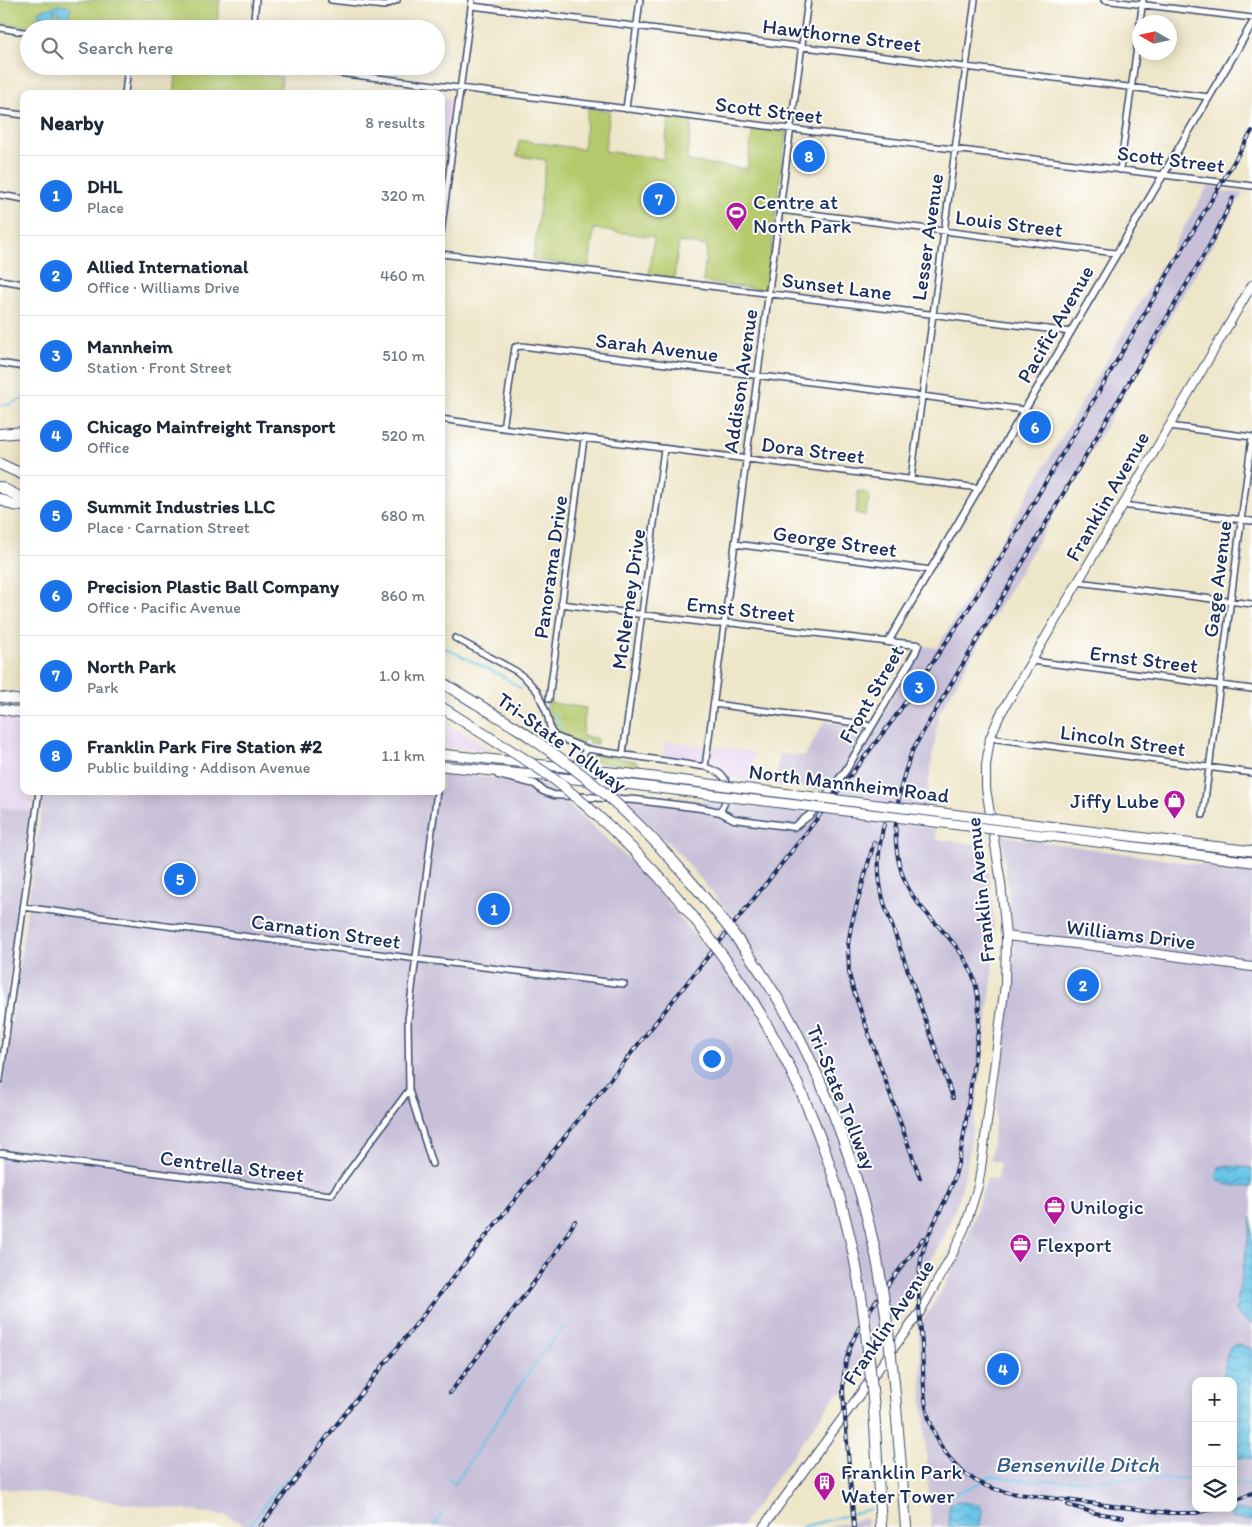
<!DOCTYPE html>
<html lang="en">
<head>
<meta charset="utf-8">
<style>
  body { margin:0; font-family:Itim,sans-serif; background:#f6f6f7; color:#1f2937 }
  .controls { position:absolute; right:15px; bottom:15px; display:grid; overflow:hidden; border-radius:10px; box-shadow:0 2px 12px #0003 }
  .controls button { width:45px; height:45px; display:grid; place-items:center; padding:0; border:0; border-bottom:1px solid #e0e1e3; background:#fff; color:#1f2937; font:25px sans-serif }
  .compass { position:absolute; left:1132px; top:15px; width:45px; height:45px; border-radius:50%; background:#fff; box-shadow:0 2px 12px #0003; rotate:279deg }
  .you { position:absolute; left:711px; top:1058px; width:18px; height:18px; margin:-12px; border:4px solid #fff; border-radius:50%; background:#1a73e8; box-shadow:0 0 0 8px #1a73e833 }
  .badge { display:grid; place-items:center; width:32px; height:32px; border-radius:50%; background:#1a73e8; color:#fff; font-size:16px; font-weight:700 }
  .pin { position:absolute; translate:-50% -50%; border:2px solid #fff; box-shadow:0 1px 5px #0006 }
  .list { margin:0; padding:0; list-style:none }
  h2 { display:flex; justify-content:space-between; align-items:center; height:65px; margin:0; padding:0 20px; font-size:21px }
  h2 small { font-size:16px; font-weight:400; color:#747a83 }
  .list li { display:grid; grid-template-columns:32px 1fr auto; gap:15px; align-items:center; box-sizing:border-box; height:80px; padding:0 20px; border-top:1px solid #e0e1e3 }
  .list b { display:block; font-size:19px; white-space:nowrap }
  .list p { margin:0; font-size:16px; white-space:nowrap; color:#747a83 }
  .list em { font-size:16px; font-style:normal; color:#747a83 }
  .icon { flex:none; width:28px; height:28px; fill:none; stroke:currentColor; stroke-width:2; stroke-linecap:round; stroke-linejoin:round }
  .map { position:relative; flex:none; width:1252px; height:1527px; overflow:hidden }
  .search { position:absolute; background:#fff; box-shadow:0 2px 12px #0003; left:20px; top:20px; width:425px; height:55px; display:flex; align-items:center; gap:12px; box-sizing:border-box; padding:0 18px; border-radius:28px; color:#747a83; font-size:19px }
  .panel { position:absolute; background:#fff; box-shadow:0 2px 12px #0003; left:20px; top:90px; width:425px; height:705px; border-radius:10px }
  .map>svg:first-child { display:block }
  .built { fill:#e6d3f0 }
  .industrial { fill:#c8c0d8; fill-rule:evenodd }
  .grass { fill:url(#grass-tufts); stroke:#687c65 }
  .park { fill:#b5c96c; stroke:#687c65 }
  .water { fill:url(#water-waves); stroke:#427aa2 }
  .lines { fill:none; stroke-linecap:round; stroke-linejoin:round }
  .stream { stroke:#68c5e6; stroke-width:2 }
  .minor-casing { stroke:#3b4a6e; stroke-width:8 }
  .tertiary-casing { stroke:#3b4a6e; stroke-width:9 }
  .secondary-casing { stroke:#3b4a6e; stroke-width:10 }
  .primary-casing { stroke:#3b4a6e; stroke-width:11 }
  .motorway-casing { stroke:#3b4a6e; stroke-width:12 }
  .minor { stroke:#fff; stroke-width:5 }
  .tertiary { stroke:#fff; stroke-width:6 }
  .secondary { stroke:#fff; stroke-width:8 }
  .primary { stroke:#fff; stroke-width:9 }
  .motorway { stroke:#fff; stroke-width:10 }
  .rail-casing { stroke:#1b2f5e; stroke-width:4 }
  .rail { stroke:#fff; stroke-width:2; stroke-dasharray:5.5; stroke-linecap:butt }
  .primary-bridge-casing { stroke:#3b4a6e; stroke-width:11; stroke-linecap:butt }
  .motorway-bridge-casing { stroke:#3b4a6e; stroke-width:12; stroke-linecap:butt }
  .primary-bridge { stroke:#fff; stroke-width:9 }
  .motorway-bridge { stroke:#fff; stroke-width:10 }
  .labels { text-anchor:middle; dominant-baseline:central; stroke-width:4; stroke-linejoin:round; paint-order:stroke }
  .street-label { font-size:21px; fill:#1b2f5e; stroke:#fff }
  .poi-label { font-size:21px; fill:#1b2f5e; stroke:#fff; text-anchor:start }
  .water-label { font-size:22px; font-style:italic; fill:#325c87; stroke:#fff }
</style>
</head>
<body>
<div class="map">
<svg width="1252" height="1527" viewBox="0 0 1252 1527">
  <defs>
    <pattern id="grass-tufts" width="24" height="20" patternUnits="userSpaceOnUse" patternTransform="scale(1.25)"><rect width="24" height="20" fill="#b5c96c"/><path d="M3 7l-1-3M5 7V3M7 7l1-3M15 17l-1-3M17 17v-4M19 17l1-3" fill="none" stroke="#9bad60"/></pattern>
    <pattern id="water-waves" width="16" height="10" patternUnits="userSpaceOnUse" patternTransform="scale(1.25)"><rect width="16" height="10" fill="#68c5e6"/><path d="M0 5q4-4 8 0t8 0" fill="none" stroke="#55a0be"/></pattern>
  </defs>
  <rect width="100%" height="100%" fill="#fff"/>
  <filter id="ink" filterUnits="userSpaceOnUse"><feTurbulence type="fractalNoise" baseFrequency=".02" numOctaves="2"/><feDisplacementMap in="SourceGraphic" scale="10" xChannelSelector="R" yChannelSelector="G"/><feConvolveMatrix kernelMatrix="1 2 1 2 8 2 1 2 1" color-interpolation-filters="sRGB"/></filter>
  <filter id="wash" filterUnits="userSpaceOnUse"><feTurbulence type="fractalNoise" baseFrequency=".0096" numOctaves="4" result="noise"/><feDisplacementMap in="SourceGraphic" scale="20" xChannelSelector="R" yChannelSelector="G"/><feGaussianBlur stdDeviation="1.12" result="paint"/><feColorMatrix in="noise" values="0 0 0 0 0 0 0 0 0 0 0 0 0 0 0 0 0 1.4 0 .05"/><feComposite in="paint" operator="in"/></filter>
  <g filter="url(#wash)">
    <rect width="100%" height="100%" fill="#eee6c9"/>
    <!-- built -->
    <path class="built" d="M441 97 451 98 441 181Z
      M0 715 24 718V791H34L32 811 0 807Z
      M441 720 476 740 490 750 441 747Z
      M665 741 754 752 749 781 728 778 713 765 663 755Z"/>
    <!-- industrial -->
    <path class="industrial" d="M1208 186 1224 188 1221 192 1243 193 993 618 939 714 922 827 936 829 935 839 979 844V859L987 860 992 900 994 933 992 982 974 1120 967 1166 959 1199 944 1237 922 1275 921 1286 914 1287 846 1381V1392L837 1394 741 1527H249L224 1515 0 1488V1101L44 791H441V771L543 785 571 807 615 846 651 883 706 949 732 916 682 857 614 790 815 814 839 788 849 771 923 646 937 648 1001 541Z
      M824 722 868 727 836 782 828 791 775 785 779 754 805 756Z
      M0 807 32 811 0 1045Z
      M1002 836 1252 872V1527H931L918 1327 944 1287 964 1248 987 1178 998 1180 1000 1163 990 1160 1015 955ZM1196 1381H1233V1508H1196Z
      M867 1518V1527H827Z"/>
    <!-- grass -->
    <path class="grass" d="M546 702 586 708 582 736 597 738V744L589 743 588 739H584L583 743H578L558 735Z
      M593 754 635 761 643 768 591 761 589 758Z"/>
    <!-- park -->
    <path class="park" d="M0 0H220L216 29H37L0 23Z
      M177 66H196L282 77 280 94H174Z
      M588 108 610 111 605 151 663 159 669 117 692 121 687 161 747 169 753 128 786 132 766 290 703 282 707 246 679 242 674 278 649 275 654 237 594 229 589 267 533 260 546 160 517 156 519 140 583 149Z
      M858 491 868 493 870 496 865 515 856 513Z"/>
    <!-- water -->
    <path class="water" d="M57 5 71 6 69 14 64 20 56 10 54 11 56 17 39 23 37 18 40 16 38 12Z
      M1226 1166 1252 1168V1187C1241 1186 1224 1187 1216 1178L1219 1167Z
      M1252 1217V1323C1243 1321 1239 1317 1236 1309Z
      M1238 1344 1252 1349V1459L1233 1457V1381H1223L1226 1358 1231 1347Z
      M957 1501 979 1505 982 1509 980 1527H949V1507L950 1504Z
      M1233 1510H1243L1252 1513V1521L1231 1518V1513Z"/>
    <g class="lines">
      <!-- stream -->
      <path class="stream" d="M0 405H6L24 399
        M441 646 504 677 521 689
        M556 714 561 732
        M448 1479 455 1484 532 1368 563 1327
        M1233 1482 1252 1485
        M931 1496H941L954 1494 971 1488 991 1476 1028 1481 1196 1478
        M249 1527 279 1484 295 1473
        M434 1527 442 1513
        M802 1527 870 1509"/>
    </g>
  </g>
  <g filter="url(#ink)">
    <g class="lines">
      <defs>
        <path id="minor" d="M331 0 384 6 397 0
          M1104 0 1252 18
          M472 6 1209 97
          M1140 22 1143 0
          M0 28 29 33
          M253 29 256 0
          M281 66 1252 186
          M125 94 128 66
          M626 109 640 0
          M0 112 24 115
          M1120 170 1140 25
          M0 195 24 199
          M780 210 1115 253
          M441 233 472 0
          M441 254 599 272 1071 332
          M0 280 24 284
          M0 363 24 367
          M441 419 503 428 979 488
          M1169 426 1252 437
          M503 428 514 354 515 347 522 346 922 396 1024 410
          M911 479 975 0
          M1122 505 1252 521
          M735 544 931 570
          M1077 582 1252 604
          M561 604 715 624 732 623 888 642
          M455 638 516 671 526 679 537 691 547 714 551 731 555 736 587 749 573 767
          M1032 661 1252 689
          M549 699 584 439
          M714 704 864 724 871 727
          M990 738 1252 773
          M587 749 705 767C732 775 733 789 720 812
          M623 754 664 449
          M705 767 808 0
          M1203 815 1252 437
          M23 907 417 959 624 984
          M0 1080 39 791
          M0 1153 331 1195 409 1090
          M432 1164 409 1090 408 1020 437 791"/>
        <path id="tertiary" d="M498 775 535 784 543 791 554 795 636 800 701 808 720 812 734 819 794 827 811 814 817 807
          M824 799 846 770 915 653 918 645 888 642C1010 436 1130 229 1252 24"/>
        <path id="secondary" d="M1006 936 1144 952 1252 967
          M763 1527 920 1312 953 1253 965 1227 978 1186 981 1168 1005 985 1006 936 1001 883 986 788V766L990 738 1000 715 1252 285"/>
        <path id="primary" d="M0 697 24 701
          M0 709 24 713
          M441 754 630 774
          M441 766 625 784
          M1056 827 1252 851
          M1066 838 1252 862"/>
        <path id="motorway" d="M0 434 24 432
          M0 464 24 475
          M0 487 24 499
          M0 499 13 505 24 506
          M441 682 520 730
          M441 707 495 741
          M894 1383 906 1527
          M874 1409 881 1527"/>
      </defs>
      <!-- minor casing -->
      <use href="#minor" class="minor-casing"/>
      <!-- tertiary casing -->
      <use href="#tertiary" class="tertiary-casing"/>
      <!-- secondary casing -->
      <use href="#secondary" class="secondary-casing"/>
      <!-- primary casing -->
      <use href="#primary" class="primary-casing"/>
      <!-- motorway casing -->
      <use href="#motorway" class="motorway-casing"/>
      <!-- minor -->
      <use href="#minor" class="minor"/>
      <!-- tertiary -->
      <use href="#tertiary" class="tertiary"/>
      <!-- secondary -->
      <use href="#secondary" class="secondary"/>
      <!-- primary -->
      <use href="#primary" class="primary"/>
      <!-- motorway -->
      <use href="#motorway" class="motorway"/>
      <defs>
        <path id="rail" d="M890 802C879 838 874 866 884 903L953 1098
          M874 842 851 926 848 945 849 973 853 989 920 1178
          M450 1393 554 1256 575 1221
          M1233 1502 1252 1493
          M1068 1505 1095 1513 1123 1517
          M1218 1508 1196 1513H1169L1010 1493C1002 1491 994 1489 986 1486 954 1472 933 1442 926 1407 923 1387 923 1366 922 1345 920 1317 916 1287 921 1259 927 1230 945 1206 954 1179 964 1146 967 1111 972 1077 976 1045 984 1010 974 979 963 946 939 930 918 903 884 860 894 797 913 749L1212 241 1233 198
          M260 1527 336 1425 802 838 893 720 962 619 1008 546 1252 131
          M854 1527 843 1393C843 1379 844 1365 849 1351 861 1313 900 1272 923 1238"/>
      </defs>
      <!-- rail casing -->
      <use href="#rail" class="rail-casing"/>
      <!-- rail -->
      <use href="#rail" class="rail"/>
      <defs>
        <path id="primary-bridge" d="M630 774 1056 827
          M625 784 1066 838"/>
        <path id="motorway-bridge" d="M520 730C540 744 561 758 581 774 620 804 655 840 687 877 727 923 765 973 794 1027 831 1098 859 1176 876 1255 885 1297 889 1340 894 1383
          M495 741C516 754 539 767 559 783 701 897 808 1055 849 1234 863 1291 868 1350 874 1409"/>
      </defs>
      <!-- primary-bridge casing -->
      <use href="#primary-bridge" class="primary-bridge-casing"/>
      <!-- motorway-bridge casing -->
      <use href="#motorway-bridge" class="motorway-bridge-casing"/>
      <!-- primary-bridge -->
      <use href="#primary-bridge" class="primary-bridge"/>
      <!-- motorway-bridge -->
      <use href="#motorway-bridge" class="motorway-bridge"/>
    </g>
  </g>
  <!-- icons -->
  <defs>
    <symbol id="stadium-pin" viewBox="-11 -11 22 30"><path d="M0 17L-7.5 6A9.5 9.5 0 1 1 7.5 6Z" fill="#b5179e" stroke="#fff"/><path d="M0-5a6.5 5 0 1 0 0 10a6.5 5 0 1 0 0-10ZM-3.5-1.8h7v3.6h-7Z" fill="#fff"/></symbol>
    <symbol id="shop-pin" viewBox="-11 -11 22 30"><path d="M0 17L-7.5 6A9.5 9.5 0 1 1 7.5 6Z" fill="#b5179e" stroke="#fff"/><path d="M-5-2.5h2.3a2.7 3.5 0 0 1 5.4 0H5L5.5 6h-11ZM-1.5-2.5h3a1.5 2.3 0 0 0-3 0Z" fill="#fff"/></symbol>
    <symbol id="office-pin" viewBox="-11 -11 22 30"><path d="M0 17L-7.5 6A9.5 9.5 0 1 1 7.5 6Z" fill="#b5179e" stroke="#fff"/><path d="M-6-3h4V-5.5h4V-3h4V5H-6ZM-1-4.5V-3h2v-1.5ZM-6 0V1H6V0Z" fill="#fff"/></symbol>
    <symbol id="building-pin" viewBox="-11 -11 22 30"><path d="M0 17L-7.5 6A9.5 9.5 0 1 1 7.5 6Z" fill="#b5179e" stroke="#fff"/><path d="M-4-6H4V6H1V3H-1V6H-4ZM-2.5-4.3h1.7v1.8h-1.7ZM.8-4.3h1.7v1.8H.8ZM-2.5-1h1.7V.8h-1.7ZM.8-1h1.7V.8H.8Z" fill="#fff"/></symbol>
  </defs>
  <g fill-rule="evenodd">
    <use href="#stadium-pin" x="724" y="200" width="25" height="34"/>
    <use href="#shop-pin" x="1162" y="788" width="25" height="34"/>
    <use href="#office-pin" x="1042" y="1194" width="25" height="34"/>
    <use href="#office-pin" x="1008" y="1232" width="25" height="34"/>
    <use href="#building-pin" x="812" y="1470" width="25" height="34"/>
  </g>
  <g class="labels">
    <!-- street labels -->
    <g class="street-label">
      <text transform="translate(842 35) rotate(7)">Hawthorne Street</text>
      <text transform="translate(769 110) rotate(7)">Scott Street</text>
      <text transform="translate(1171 159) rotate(7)">Scott Street</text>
      <text transform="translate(1009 223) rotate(7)">Louis Street</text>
      <text transform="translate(927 237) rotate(-82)">Lesser Avenue</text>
      <text transform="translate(837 286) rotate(7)">Sunset Lane</text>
      <text transform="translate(1055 324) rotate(-60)">Pacific Avenue</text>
      <text transform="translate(657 347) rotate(7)">Sarah Avenue</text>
      <text transform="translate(740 381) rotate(-82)">Addison Avenue</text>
      <text transform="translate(813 450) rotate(7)">Dora Street</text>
      <text transform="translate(1107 496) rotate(-60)">Franklin Avenue</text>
      <text transform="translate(835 541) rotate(8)">George Street</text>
      <text transform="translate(550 567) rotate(-82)">Panorama Drive</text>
      <text transform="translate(1217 579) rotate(-83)">Gage Avenue</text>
      <text transform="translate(628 599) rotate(-82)">McNerney Drive</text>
      <text transform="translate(741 609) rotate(6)">Ernst Street</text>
      <text transform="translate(1144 659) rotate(7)">Ernst Street</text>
      <text transform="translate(871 694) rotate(-60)">Front Street</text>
      <text transform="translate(1123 740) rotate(8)">Lincoln Street</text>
      <text transform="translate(562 742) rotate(36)">Tri-State Tollway</text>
      <text transform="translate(849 783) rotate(7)">North Mannheim Road</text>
      <text transform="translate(980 890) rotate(-96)">Franklin Avenue</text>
      <text transform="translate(326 931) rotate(8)">Carnation Street</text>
      <text transform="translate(1131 934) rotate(7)">Williams Drive</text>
      <text transform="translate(842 1097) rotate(68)">Tri-State Tollway</text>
      <text transform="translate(232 1166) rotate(7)">Centrella Street</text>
      <text transform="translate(888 1322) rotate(-56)">Franklin Avenue</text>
    </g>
    <!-- poi labels -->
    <g class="poi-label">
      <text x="753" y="201">Centre at<tspan x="753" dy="24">North Park</tspan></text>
      <text x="1159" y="800" text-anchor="end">Jiffy Lube</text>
      <text x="1070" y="1206">Unilogic</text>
      <text x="1037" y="1244">Flexport</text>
      <text x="841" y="1471">Franklin Park<tspan x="841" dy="24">Water Tower</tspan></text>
    </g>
    <!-- water labels -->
    <g class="water-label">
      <text x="1077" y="1464">Bensenville Ditch</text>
    </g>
  </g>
</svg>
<div class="controls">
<button>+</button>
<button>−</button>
<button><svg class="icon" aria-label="layers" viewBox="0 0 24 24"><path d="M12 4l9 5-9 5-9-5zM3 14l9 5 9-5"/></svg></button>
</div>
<svg class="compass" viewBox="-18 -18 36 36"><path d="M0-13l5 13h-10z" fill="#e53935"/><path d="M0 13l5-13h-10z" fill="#747a83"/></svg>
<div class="you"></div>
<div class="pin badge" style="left:494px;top:909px">1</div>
<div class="pin badge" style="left:1083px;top:985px">2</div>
<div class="pin badge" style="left:919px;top:687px">3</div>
<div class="pin badge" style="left:1003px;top:1369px">4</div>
<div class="pin badge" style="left:180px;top:879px">5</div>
<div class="pin badge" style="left:1035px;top:427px">6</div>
<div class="pin badge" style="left:659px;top:199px">7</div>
<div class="pin badge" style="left:809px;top:156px">8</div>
<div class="search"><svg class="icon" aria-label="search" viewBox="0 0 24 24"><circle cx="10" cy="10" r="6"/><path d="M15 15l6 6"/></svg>Search here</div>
<section class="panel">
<h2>Nearby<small>8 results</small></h2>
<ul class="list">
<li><span class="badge">1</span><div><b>DHL</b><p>Place</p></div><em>320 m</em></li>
<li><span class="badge">2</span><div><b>Allied International</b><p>Office · Williams Drive</p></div><em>460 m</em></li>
<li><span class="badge">3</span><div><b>Mannheim</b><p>Station · Front Street</p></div><em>510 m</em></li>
<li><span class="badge">4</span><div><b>Chicago Mainfreight Transport</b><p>Office</p></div><em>520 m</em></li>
<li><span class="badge">5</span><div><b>Summit Industries LLC</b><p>Place · Carnation Street</p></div><em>680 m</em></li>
<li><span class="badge">6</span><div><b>Precision Plastic Ball Company</b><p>Office · Pacific Avenue</p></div><em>860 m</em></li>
<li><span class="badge">7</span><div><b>North Park</b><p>Park</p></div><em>1.0 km</em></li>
<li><span class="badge">8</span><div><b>Franklin Park Fire Station #2</b><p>Public building · Addison Avenue</p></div><em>1.1 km</em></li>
</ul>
</section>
</div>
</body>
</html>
